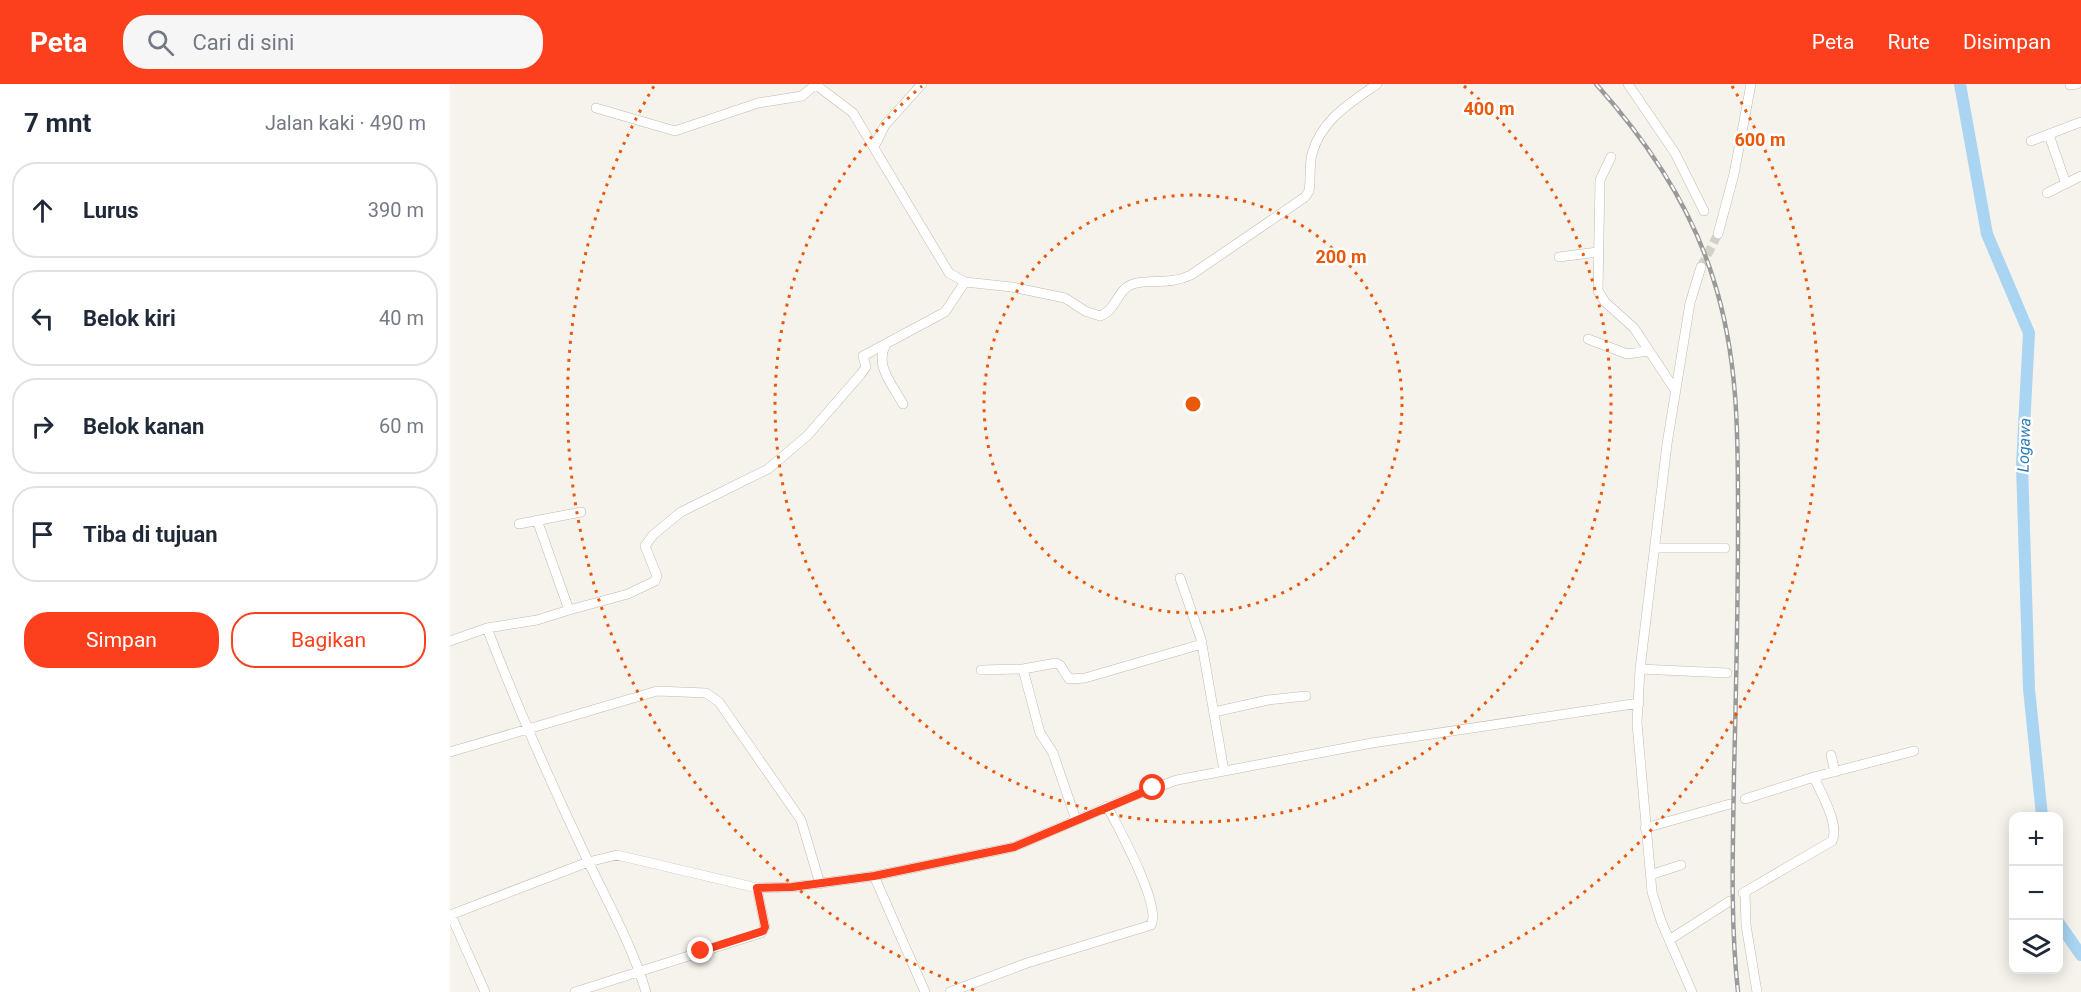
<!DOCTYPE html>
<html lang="id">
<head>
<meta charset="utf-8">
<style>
  body { margin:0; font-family:Roboto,sans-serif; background:#f6f6f7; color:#1f2937 }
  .controls { position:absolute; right:18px; bottom:18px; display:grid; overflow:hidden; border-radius:12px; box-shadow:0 3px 15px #0003 }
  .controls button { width:54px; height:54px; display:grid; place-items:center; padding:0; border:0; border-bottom:2px solid #e0e1e3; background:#fff; color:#1f2937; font:30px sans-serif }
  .stop { position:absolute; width:18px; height:18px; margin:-14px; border:4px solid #fc3f1d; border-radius:50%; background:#fff }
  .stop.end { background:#fc3f1d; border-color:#fff; box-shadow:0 2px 6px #0008 }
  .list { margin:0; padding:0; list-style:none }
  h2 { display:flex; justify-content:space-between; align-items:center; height:78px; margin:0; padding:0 24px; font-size:26px }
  h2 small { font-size:20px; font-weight:400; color:#747a83 }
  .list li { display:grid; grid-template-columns:39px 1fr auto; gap:18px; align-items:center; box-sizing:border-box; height:96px; margin:0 12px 12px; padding:0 12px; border:2px solid #e0e1e3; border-radius:24px }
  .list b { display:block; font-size:22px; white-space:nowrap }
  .list em { font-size:20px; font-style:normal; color:#747a83 }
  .actions { display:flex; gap:12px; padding:18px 24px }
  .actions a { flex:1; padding:14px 0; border:2px solid #fc3f1d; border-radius:24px; text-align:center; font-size:21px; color:#fc3f1d }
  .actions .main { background:#fc3f1d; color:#fff }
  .icon { flex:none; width:33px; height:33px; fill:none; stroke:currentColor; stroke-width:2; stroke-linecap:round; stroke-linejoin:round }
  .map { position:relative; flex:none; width:1631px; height:908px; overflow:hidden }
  header { display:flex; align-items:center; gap:36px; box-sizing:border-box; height:84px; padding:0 30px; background:#fc3f1d; color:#fff }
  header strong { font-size:28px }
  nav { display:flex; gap:33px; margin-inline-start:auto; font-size:21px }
  .search { width:420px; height:54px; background:#f6f6f7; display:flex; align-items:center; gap:15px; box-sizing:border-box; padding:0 21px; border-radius:24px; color:#747a83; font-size:22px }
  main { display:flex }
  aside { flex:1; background:#fff }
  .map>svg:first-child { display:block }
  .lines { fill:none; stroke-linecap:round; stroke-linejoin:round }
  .river { stroke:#a9d4f2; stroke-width:12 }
  .minor-tunnel { stroke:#d4d0c8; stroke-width:9; stroke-dasharray:9 4.5; stroke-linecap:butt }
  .minor-casing { stroke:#c2bbae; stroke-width:10 }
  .minor { stroke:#fff; stroke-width:9 }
  .rail-casing { stroke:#9a9a9a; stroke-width:4.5 }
  .rail { stroke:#fff; stroke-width:2; stroke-dasharray:7; stroke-linecap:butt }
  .route { stroke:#fc3f1d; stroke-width:8 }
  .ring { fill:none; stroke:#e8590c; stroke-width:3; stroke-dasharray:3 6 }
  .labels { text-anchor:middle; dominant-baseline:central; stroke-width:5; stroke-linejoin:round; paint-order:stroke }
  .water-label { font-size:16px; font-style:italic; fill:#2e7ab2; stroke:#fff }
  .centre { fill:#e8590c; stroke:#fff; stroke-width:3 }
  .ring-label { font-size:18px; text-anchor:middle; font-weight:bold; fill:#e8590c; stroke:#fff; stroke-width:5; stroke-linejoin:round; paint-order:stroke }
</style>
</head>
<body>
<header>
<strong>Peta</strong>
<div class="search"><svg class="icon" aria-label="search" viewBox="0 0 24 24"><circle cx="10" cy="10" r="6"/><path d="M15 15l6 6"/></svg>Cari di sini</div>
<nav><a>Peta</a><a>Rute</a><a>Disimpan</a></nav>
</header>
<main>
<aside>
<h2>7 mnt<small>Jalan kaki · 490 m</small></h2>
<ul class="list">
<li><svg class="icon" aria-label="ahead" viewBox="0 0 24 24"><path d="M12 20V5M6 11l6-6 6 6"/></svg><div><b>Lurus</b></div><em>390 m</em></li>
<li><svg class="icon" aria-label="left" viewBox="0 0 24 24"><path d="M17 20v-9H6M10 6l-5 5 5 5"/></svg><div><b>Belok kiri</b></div><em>40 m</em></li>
<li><svg class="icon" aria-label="right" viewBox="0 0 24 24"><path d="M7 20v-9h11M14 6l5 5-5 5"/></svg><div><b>Belok kanan</b></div><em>60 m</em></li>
<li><svg class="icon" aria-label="arrive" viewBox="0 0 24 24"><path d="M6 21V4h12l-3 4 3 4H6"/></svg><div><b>Tiba di tujuan</b></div></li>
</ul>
<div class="actions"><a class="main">Simpan</a><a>Bagikan</a></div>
</aside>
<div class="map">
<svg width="1631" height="908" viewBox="0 0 1631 908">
  <rect width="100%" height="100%" fill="#f6f3ec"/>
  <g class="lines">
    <!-- river -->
    <path class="river" d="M1510 0 1537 150 1579 249 1572 381 1579 605 1592 732
      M1608 838 1631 871"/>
    <!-- minor-tunnel -->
    <path class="minor-tunnel" d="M1251 183 1268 150"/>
    <defs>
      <path id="minor" d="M365 0 403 29 499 189 515 198 562 203 615 214 635 227 650 232C667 226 667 205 683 200 702 194 717 202 741 191L855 113 859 107C861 95 859 82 862 70 871 36 900 19 927 0
        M1178 0 1225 69 1254 127
        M1620 1 1627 0
        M146 24 225 47 308 19 352 12 366 0
        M1599 51 1616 100
        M1581 57 1631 38
        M424 63 435 41 472 0
        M1161 73 1150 96 1148 207 1155 218 1184 244 1225 306
        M1597 109 1631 92
        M1268 150 1284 90 1301 0
        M1109 173 1148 168
        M1138 255 1177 270 1199 267
        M436 260C424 281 442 300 453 320
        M69 440 131 428
        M1206 464H1275
        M730 494 751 555 774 687
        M119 526 178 510 205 497 207 492 195 462 203 451 231 428 318 385 357 352 411 290 416 283 413 272 495 228 515 198
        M37 544C67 623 101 699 137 775 158 819 182 861 196 908
        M0 557 37 544 87 536 119 526 87 436
        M573 585 590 649 603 669 626 736
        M1190 585 1277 589
        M531 586 573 585 606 579 610 581 619 595 635 594 752 560
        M764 628 818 616 856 612
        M0 668 207 607 256 609 269 618 351 736 370 800
        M1381 671 1385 688
        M1295 715 1364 693 1464 667
        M1195 744 1280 720
        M1200 791 1231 781
        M424 792 475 908
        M1295 808 1296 841 1307 908
        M1293 809 1382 757C1390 740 1371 710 1364 693
        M0 831 138 778 167 771 307 804 342 803 424 792 564 763 683 712 727 696 922 659 1189 619
        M1 831 35 908
        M1219 856 1280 817
        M125 908 311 849 315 843 307 804
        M500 908 577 879 701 841C712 822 668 743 657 722
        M1242 908 1211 837 1202 808 1187 639 1190 585 1217 360 1240 219 1251 183"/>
    </defs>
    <!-- minor casing -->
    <use href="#minor" class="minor-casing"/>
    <!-- minor -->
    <use href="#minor" class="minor"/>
    <defs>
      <path id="rail" d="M1146 0C1197 57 1240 120 1263 194 1290 277 1288 361 1288 447 1288 528 1286 609 1284 690 1283 763 1280 835 1288 908"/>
    </defs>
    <!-- rail casing -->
    <use href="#rail" class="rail-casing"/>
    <!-- rail -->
    <use href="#rail" class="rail"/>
  </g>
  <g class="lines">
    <!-- route -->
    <path class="route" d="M251 867 313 847 315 843 307 804 342 803 424 792 564 763 703 704"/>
  </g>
  <!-- distance rings -->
  <g class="ring">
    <circle cx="743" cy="320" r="209"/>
    <path d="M1014 2A418 418 0 1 1 472 2"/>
    <path d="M524 906A626 626 0 0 1 204 2M1282 2A626 626 0 0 1 962 906"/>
  </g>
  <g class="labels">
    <!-- water labels -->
    <g class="water-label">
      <text transform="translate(1574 361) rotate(-88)">Logawa</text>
    </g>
  </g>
  <circle cx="743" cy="320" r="9" class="centre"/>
  <g class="ring-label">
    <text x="1039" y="31">400 m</text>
    <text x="1310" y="62">600 m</text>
    <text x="891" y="179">200 m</text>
  </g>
</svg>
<div class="controls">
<button>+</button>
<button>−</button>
<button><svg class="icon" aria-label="layers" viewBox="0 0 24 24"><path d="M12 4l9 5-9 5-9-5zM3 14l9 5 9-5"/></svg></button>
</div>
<div class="stop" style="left:703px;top:704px"></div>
<div class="stop end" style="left:251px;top:867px"></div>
</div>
</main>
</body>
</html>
